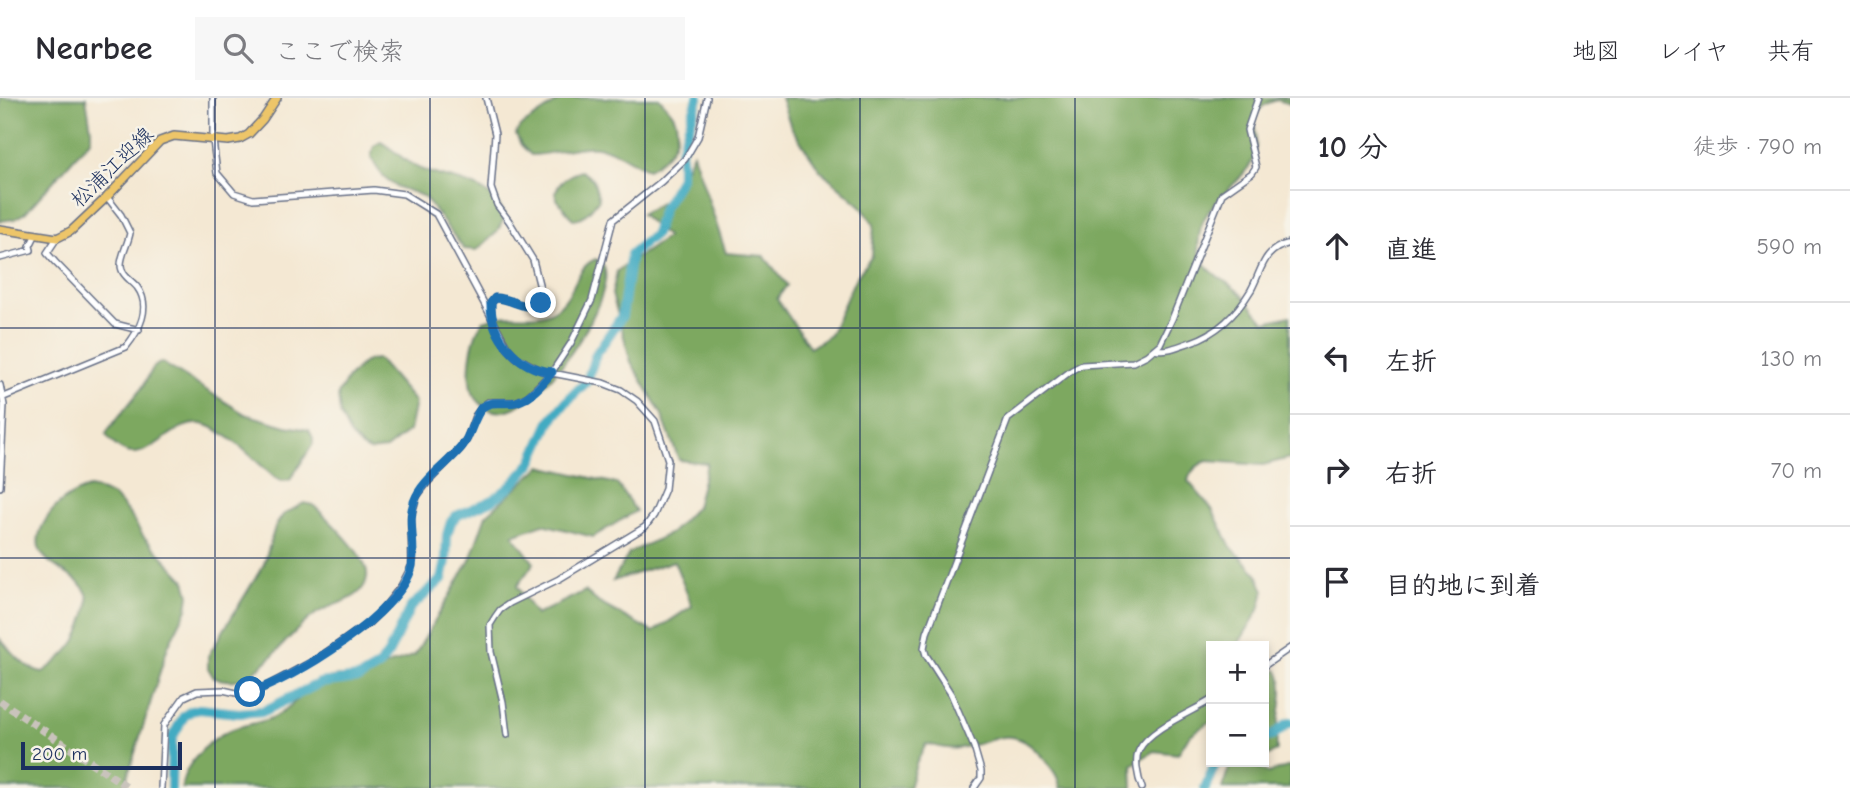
<!DOCTYPE html>
<html lang="ja">
<head>
<meta charset="utf-8">
<style>
  body { margin:0; font-family:"Comic Neue","Klee One",sans-serif; background:#f7f7f7; color:#2b2b33 }
  .controls { position:absolute; right:21px; bottom:21px; display:grid; overflow:hidden; border-radius:0px; box-shadow:0 4px 10px #0003 }
  .controls button { width:63px; height:63px; display:grid; place-items:center; padding:0; border:0; border-bottom:2px solid #e1e1e2; background:#fff; color:#2b2b33; font:35px sans-serif }
  .scale { position:absolute; left:21px; bottom:18px; width:161px; box-sizing:border-box; padding-left:7px; border:4px solid #1b2f5e; border-top:0; font-size:19px; line-height:24px; white-space:nowrap; color:#1b2f5e; -webkit-text-stroke:5px #f7f3e8; paint-order:stroke }
  .stop { position:absolute; width:21px; height:21px; margin:-16px; border:5px solid #1f6fb2; border-radius:50%; background:#fff }
  .stop.end { background:#1f6fb2; border-color:#fff; box-shadow:0 2px 7px #0008 }
  .list { margin:0; padding:0; list-style:none }
  h2 { display:flex; justify-content:space-between; align-items:center; height:91px; margin:0; padding:0 28px; font-size:30px }
  h2 small { font-size:23px; font-weight:400; color:#7c7c81 }
  .list li { display:grid; grid-template-columns:46px 1fr auto; gap:21px; align-items:center; box-sizing:border-box; height:112px; padding:0 28px; border-top:2px solid #e1e1e2 }
  .list b { display:block; font-size:26px; white-space:nowrap }
  .list em { font-size:23px; font-style:normal; color:#7c7c81 }
  .icon { flex:none; width:38px; height:38px; fill:none; stroke:currentColor; stroke-width:2; stroke-linecap:round; stroke-linejoin:round }
  .map { position:relative; flex:none; width:1290px; height:690px; overflow:hidden }
  header { display:flex; align-items:center; gap:42px; box-sizing:border-box; height:98px; padding:0 35px; background:#fff; border-bottom:2px solid #e1e1e2 }
  header strong { font-size:33px }
  nav { display:flex; gap:38px; margin-inline-start:auto; font-size:24px }
  .search { width:490px; height:63px; background:#f7f7f7; display:flex; align-items:center; gap:18px; box-sizing:border-box; padding:0 24px; border-radius:0px; color:#7c7c81; font-size:26px }
  main { display:flex }
  aside { flex:1; background:#fff }
  .map>svg:first-child { display:block }
  .forest { fill:#7da860; stroke:#4c6c5f; stroke-width:2 }
  .lines { fill:none; stroke-linecap:round; stroke-linejoin:round }
  .stream { stroke:#43abc2; stroke-width:2 }
  .river { stroke:#43abc2; stroke-width:10 }
  .highway-tunnel { stroke:#c9c3bc; stroke-width:8; stroke-dasharray:8 4; stroke-linecap:butt }
  .minor-casing { stroke:#677087; stroke-width:8 }
  .major-casing { stroke:#677087; stroke-width:10 }
  .minor { stroke:#fff; stroke-width:5 }
  .major { stroke:#edc569; stroke-width:7 }
  .route { stroke:#1f6fb2; stroke-width:9 }
  .grid { fill:none; stroke:#1b2f5e; stroke-width:2; stroke-opacity:0.55 }
  .labels { text-anchor:middle; dominant-baseline:central; stroke-width:5; stroke-linejoin:round; paint-order:stroke }
  .street-label { font-size:21px; fill:#1b2f5e; stroke:#f7f3e8 }
</style>
</head>
<body>
<header>
<strong>Nearbee</strong>
<div class="search"><svg class="icon" aria-label="search" viewBox="0 0 24 24"><circle cx="10" cy="10" r="6"/><path d="M15 15l6 6"/></svg>ここで検索</div>
<nav><a>地図</a><a>レイヤ</a><a>共有</a></nav>
</header>
<main>
<div class="map">
<svg width="1290" height="690" viewBox="0 0 1290 690">
  <rect width="100%" height="100%" fill="#f7f3e8"/>
  <filter id="ink" filterUnits="userSpaceOnUse"><feTurbulence type="fractalNoise" baseFrequency=".0143" numOctaves="2"/><feDisplacementMap in="SourceGraphic" scale="14" xChannelSelector="R" yChannelSelector="G"/><feConvolveMatrix kernelMatrix="1 2 1 2 8 2 1 2 1" color-interpolation-filters="sRGB"/></filter>
  <filter id="wash" filterUnits="userSpaceOnUse"><feTurbulence type="fractalNoise" baseFrequency=".00686" numOctaves="4" result="noise"/><feDisplacementMap in="SourceGraphic" scale="28" xChannelSelector="R" yChannelSelector="G"/><feGaussianBlur stdDeviation="1.57" result="paint"/><feColorMatrix in="noise" values="0 0 0 0 0 0 0 0 0 0 0 0 0 0 0 0 0 1.4 0 .05"/><feComposite in="paint" operator="in"/></filter>
  <g filter="url(#wash)">
    <rect width="100%" height="100%" fill="#f4e8d3"/>
    <!-- forest -->
    <path class="forest" d="M0 0H86L91 31V41L26 114 15 121 0 123Z
      M563 0H659C664 6 671 12 674 18 684 40 667 61 648 71 631 65 616 51 597 49 575 47 553 57 531 57L521 47 516 36 520 29Z
      M781 0H1290V6L1277 2C1237 13 1266 41 1252 64 1236 91 1203 105 1199 138 1199 143 1197 149 1199 154 1204 174 1226 182 1240 195 1249 204 1256 215 1265 224L1290 218V360L1263 367 1207 363C1197 367 1190 373 1188 383L1212 411 1231 449 1257 476 1264 493 1259 512 1237 548H1211V623L1189 638 1178 656 1154 653 1132 667 1133 690H1060C1059 679 1052 670 1044 661 1012 623 997 644 959 650 948 652 937 648 926 646L916 666 909 690H182C182 668 209 642 228 633 242 626 259 626 274 619 301 605 317 570 353 580L415 557 470 462 486 417 541 368 617 386 636 413 593 439 543 426 513 437 534 465 517 488 536 517 585 493 599 505 653 534 692 508 674 463 613 483 629 455 671 435 696 409 707 365 679 362 661 315 631 264 612 196 617 173 667 139 641 116 672 98 693 55 726 155 764 158 787 187 777 201 810 250 830 237 855 181 872 158 874 126 860 107 820 72 791 29Z
      M381 44C395 52 408 67 423 72 453 84 492 83 505 119L497 134 477 152 464 151 425 100C418 95 411 94 403 91 389 87 376 72 371 58L374 48Z
      M581 73 593 81 599 101C592 110 585 121 573 121L558 103 555 95C560 83 568 77 581 73Z
      M596 161C600 164 604 167 605 173 612 210 523 344 482 307 476 301 470 294 470 284 468 265 472 239 483 223 489 222 494 219 500 218 519 215 536 222 554 212 576 199 574 169 596 161Z
      M378 261 415 304 409 333 386 351 370 353 362 349 350 337 340 316 338 296 348 280 362 266 369 262Z
      M161 264 245 316 286 328 309 332 313 340V346L290 382 282 383 275 380C257 364 228 334 206 327 167 316 143 387 106 337L108 332 142 290 153 270Z
      M89 390 103 393 115 399 131 418 143 438 185 482 189 497 187 511 168 548 124 690H0V541C12 554 24 571 43 574 53 567 67 555 74 545 80 537 90 508 88 499 80 468 15 469 47 420 57 405 72 395 89 390Z
      M304 405 313 407C327 420 370 460 367 479 364 503 334 504 317 515 292 532 275 560 250 577 238 584 227 583 214 580L208 570V558L264 466 275 429 283 417Z
      M1277 572C1290 589 1273 628 1277 653L1264 659V577Z
      M1231 664H1254L1252 666 1268 675 1290 668V690H1222Z"/>
    <g class="lines">
      <!-- stream -->
      <path class="stream" d="M1289 625 1290 623"/>
      <!-- river -->
      <path class="river" d="M1264 640 1272 638 1289 625
        M171 690 172 640 184 618 191 613 199 611 239 615 264 613 320 585 359 580 378 569 388 556 410 510 442 481 446 463 447 437 451 424 456 418 491 403 509 390 531 366 551 322 566 304 587 283 596 256 622 218 631 156 655 136 663 110 681 80V53L698 0
        M1205 690 1216 664"/>
    </g>
  </g>
  <g filter="url(#ink)">
    <g class="lines">
      <!-- highway-tunnel -->
      <path class="highway-tunnel" d="M0 603 129 690"/>
      <defs>
        <path id="minor" d="M213 0V42L217 75 234 95 253 101 374 92 404 96 436 116 508 250 516 259 542 273 603 285 621 292 637 303 655 323 668 362 665 391 654 417 645 429 559 481 510 505 500 512 495 519 490 527 491 554 503 604 507 637
          M486 0 495 36 491 90 497 107 509 123 533 162 540 190 541 205C526 215 511 199 495 200L491 205V219
          M57 140 47 155 55 164 115 226 139 232
          M0 160 31 152 30 148 35 138
          M1154 251C1168 254 1178 248 1191 244 1218 235 1236 217 1251 192 1263 170 1262 152 1290 145
          M0 287 4 307 0 389
          M4 299 126 249C139 233 152 209 137 189 131 182 121 177 121 167 121 157 128 146 130 135L121 117 107 99
          M1264 568 1290 550
          M161 690 164 627 184 599 197 593 223 592 241 596 259 592 315 562 369 525 382 512 401 488 412 467 411 418 417 398 427 385 461 350 467 341 475 318 482 309 488 304H516L528 298 552 274 571 245 592 202 613 122 662 83 685 61 698 39 707 0
          M974 690 981 680V673L974 649 951 596 926 557 924 550 927 535 1008 321 1072 272 1082 267 1133 264 1147 257 1160 246 1172 221 1222 96 1252 75 1256 69 1247 32 1258 0
          M1142 690C1138 680 1134 662 1139 652 1149 631 1192 614 1211 602"/>
        <path id="major" d="M0 131 57 140 71 133 107 99 160 43 174 38 228 43 240 41 249 36 263 21 277 0"/>
      </defs>
      <!-- minor casing -->
      <use href="#minor" class="minor-casing"/>
      <!-- major casing -->
      <use href="#major" class="major-casing"/>
      <!-- minor -->
      <use href="#minor" class="minor"/>
      <!-- major -->
      <use href="#major" class="major"/>
    </g>
  </g>
  <g class="lines" filter="url(#ink)">
    <!-- route -->
    <path class="route" d="M250 594C293 582 402 514 412 468 416 447 407 424 414 404 423 380 448 367 463 347 471 336 473 321 482 309 493 301 504 307 516 304 531 300 543 285 552 274 518 271 490 238 491 205L495 200C511 199 526 215 541 205"/>
  </g>
  <!-- grid -->
  <path class="grid" d="M215 0V690M430 0V690M645 0V690M860 0V690M1075 0V690M0 230H1290M0 460H1290"/>
  <g class="labels">
    <!-- street labels -->
    <g class="street-label">
      <text transform="translate(112 69) rotate(-44)">松浦江迎線</text>
    </g>
  </g>
</svg>
<div class="controls">
<button>+</button>
<button>−</button>
</div>
<div class="scale">200 m</div>
<div class="stop" style="left:250px;top:594px"></div>
<div class="stop end" style="left:541px;top:205px"></div>
</div>
<aside>
<h2>10 分<small>徒歩 · 790 m</small></h2>
<ul class="list">
<li><svg class="icon" aria-label="ahead" viewBox="0 0 24 24"><path d="M12 20V5M6 11l6-6 6 6"/></svg><div><b>直進</b></div><em>590 m</em></li>
<li><svg class="icon" aria-label="left" viewBox="0 0 24 24"><path d="M17 20v-9H6M10 6l-5 5 5 5"/></svg><div><b>左折</b></div><em>130 m</em></li>
<li><svg class="icon" aria-label="right" viewBox="0 0 24 24"><path d="M7 20v-9h11M14 6l5 5-5 5"/></svg><div><b>右折</b></div><em>70 m</em></li>
<li><svg class="icon" aria-label="arrive" viewBox="0 0 24 24"><path d="M6 21V4h12l-3 4 3 4H6"/></svg><div><b>目的地に到着</b></div></li>
</ul>
</aside>
</main>
</body>
</html>
